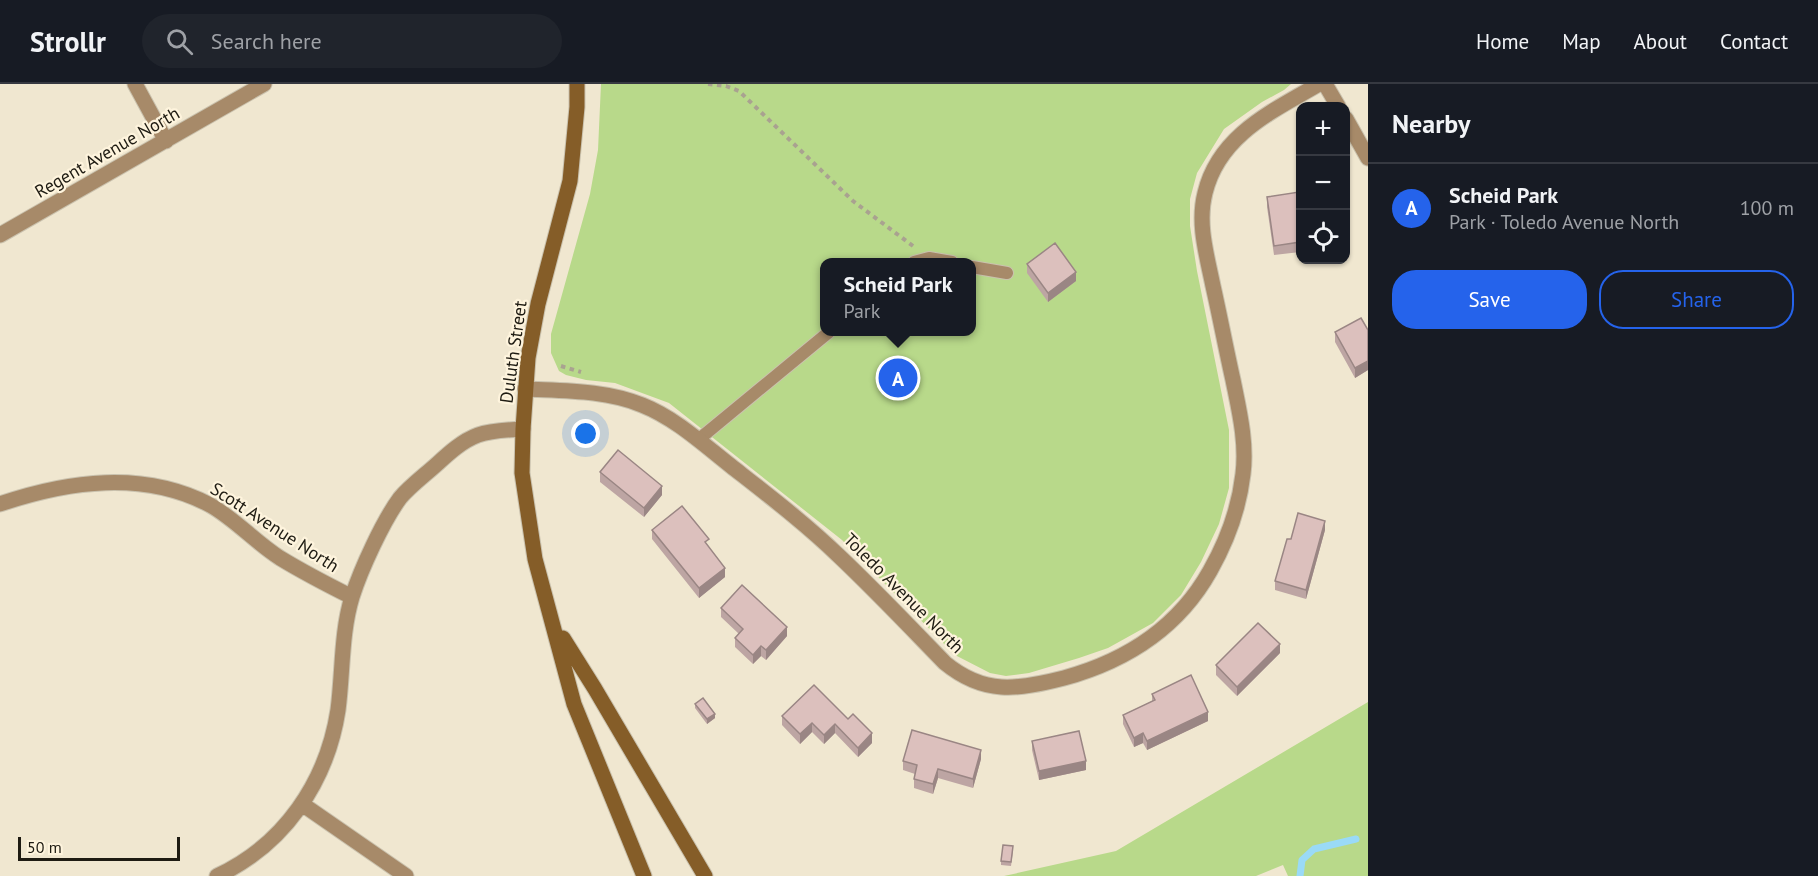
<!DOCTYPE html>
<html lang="en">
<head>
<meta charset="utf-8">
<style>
  body { margin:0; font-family:"PT Sans",sans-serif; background:#20242c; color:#f1f3f6 }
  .controls { position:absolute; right:18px; top:18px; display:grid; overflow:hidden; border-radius:12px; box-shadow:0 2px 4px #0004 }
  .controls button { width:54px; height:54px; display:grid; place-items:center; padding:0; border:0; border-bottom:2px solid #363941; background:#171b24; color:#f1f3f6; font:30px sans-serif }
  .scale { position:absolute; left:18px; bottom:15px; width:162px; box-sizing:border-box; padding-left:6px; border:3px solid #1e1b12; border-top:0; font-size:16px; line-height:21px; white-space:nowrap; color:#1e1b12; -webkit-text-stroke:4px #fef4dd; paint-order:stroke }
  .you { position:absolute; left:586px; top:350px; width:21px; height:21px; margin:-15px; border:4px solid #fff; border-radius:50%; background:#1a73e8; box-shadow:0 0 0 9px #1a73e833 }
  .badge { display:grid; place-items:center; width:39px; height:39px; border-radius:50%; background:#2563eb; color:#fff; font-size:20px; font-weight:700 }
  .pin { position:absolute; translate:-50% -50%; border:3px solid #fff; box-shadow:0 2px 6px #0006 }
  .popup { position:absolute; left:820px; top:174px; width:156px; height:78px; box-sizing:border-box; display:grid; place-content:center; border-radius:12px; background:#171b24; filter:drop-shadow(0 2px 4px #0005); font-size:20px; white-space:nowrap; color:#9ea1a6 }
  .popup b { font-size:22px; color:#f1f3f6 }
  .popup::after { content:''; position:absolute; left:50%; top:100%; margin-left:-12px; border:12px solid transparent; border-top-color:#171b24 }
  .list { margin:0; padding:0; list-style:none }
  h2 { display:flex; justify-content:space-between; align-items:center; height:78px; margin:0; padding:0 24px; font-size:26px }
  h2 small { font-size:20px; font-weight:400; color:#9ea1a6 }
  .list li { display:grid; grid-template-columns:39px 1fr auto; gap:18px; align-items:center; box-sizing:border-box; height:90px; padding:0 24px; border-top:2px solid #363941 }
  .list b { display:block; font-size:22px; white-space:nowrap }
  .list p { margin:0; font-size:20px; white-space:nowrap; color:#9ea1a6 }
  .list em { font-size:20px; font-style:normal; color:#9ea1a6 }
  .actions { display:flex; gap:12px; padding:18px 24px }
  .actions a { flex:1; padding:14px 0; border:2px solid #2563eb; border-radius:24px; text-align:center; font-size:21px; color:#2563eb }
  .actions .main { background:#2563eb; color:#fff }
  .icon { flex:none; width:33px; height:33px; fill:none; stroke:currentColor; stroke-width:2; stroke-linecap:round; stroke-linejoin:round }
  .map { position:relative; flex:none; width:1368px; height:792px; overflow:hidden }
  header { display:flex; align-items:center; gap:36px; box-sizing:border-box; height:84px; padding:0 30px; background:#171b24; border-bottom:2px solid #363941 }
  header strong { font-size:28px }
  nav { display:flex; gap:33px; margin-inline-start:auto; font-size:21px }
  .search { width:420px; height:54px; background:#20242c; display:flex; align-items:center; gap:15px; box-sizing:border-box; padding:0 21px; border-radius:33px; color:#9ea1a6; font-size:22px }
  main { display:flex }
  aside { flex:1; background:#171b24 }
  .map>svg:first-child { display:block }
  .green { fill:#b8d98a; fill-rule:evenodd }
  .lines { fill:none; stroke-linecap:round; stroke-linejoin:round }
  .stream { stroke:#9adaf7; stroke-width:7 }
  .lane-casing { stroke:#cac2ae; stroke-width:14 }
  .street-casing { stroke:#cac2ae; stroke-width:17 }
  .secondary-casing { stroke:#cac2ae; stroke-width:17 }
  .path { stroke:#a9a290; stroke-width:4; stroke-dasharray:4.5 4.5; stroke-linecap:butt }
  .lane { stroke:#a78a69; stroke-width:12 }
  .street { stroke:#a78a69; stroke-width:15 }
  .secondary { stroke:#855d28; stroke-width:15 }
  .wall { fill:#bda5a3 }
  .shaded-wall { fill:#9a8684 }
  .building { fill:#dcc0bd; stroke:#9a8684; stroke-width:1.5 }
  .labels { text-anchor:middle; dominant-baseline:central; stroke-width:4.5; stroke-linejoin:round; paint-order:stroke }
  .street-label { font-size:18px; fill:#1e1b12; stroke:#fef4dd }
</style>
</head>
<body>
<header>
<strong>Strollr</strong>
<div class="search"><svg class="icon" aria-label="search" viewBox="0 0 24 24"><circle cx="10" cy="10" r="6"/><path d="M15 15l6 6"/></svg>Search here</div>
<nav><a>Home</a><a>Map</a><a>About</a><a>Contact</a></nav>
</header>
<main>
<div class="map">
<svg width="1368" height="792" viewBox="0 0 1368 792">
  <rect width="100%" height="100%" fill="#f0e7d0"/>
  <!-- green -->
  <path class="green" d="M601 0H1291L1284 6 1262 18 1224 45 1197 89 1190 115V142L1197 187 1229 346V404L1219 440 1201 478 1181 511 1153 539 1108 564 1079 574 1029 589 1006 592 990 589 955 571 842 456 669 319 615 299 586 296 566 291 559 287 551 269V250L590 110 598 66ZM824 178H972V248H824Z
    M1368 618V792H1288L1283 781 1256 792H1004L1116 767Z"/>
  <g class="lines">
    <!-- stream -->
    <path class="stream" d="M1300 792 1302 776 1314 765 1356 755"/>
    <defs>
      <path id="lane" d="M914 178 929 174 952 178
        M972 183 1007 189
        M698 356 829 248"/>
      <path id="street" d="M135 0 166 57
        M1325 0 1338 22
        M1346 35 1368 74
        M0 151 264 0
        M525 305C564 307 605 306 642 321 675 334 703 360 731 382 768 411 806 440 839 472 876 507 910 543 945 579 984 611 1017 606 1064 594 1126 577 1178 544 1210 487 1227 457 1239 425 1243 390 1247 358 1239 326 1233 296 1226 265 1220 233 1213 202 1207 172 1197 140 1205 109 1219 51 1273 27 1319 0
        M0 420C68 397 143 386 210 421 235 435 255 458 280 474 303 488 328 501 352 513
        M302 720 406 792
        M217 792C284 761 327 698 338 626 343 588 341 549 352 513 361 485 383 437 400 414 410 402 425 391 437 380 449 369 462 357 478 351 492 346 508 346 523 345"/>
      <path id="secondary" d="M577 0V23L570 97 538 220 528 274 523 345 522 389 535 475 574 620 644 792
        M563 554 595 605 705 792"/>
    </defs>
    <!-- lane casing -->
    <use href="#lane" class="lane-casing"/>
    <!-- street casing -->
    <use href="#street" class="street-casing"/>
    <!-- secondary casing -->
    <use href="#secondary" class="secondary-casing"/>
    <!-- path -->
    <path class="path" d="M708 0 726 2 739 7 853 117 913 162
      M561 282 581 288"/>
    <!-- lane -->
    <use href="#lane" class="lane"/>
    <!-- street -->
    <use href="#street" class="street"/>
    <!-- secondary -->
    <use href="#secondary" class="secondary"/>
  </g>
  <!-- wall -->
  <path class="wall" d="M1267 113 1300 116V168L1274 171 1267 123Z
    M1027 180 1076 197 1048 218 1027 189Z
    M1368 246V286L1355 294 1335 258V248Z
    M600 388 662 411 644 433 600 398Z
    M652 446 709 463 725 493 699 514 652 455Z
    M1325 446 1306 515 1275 506V497L1291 455Z
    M721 524 787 552 766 576 761 572 753 580 735 563V554L739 550 721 533Z
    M1280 569 1237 612 1216 591V581Z
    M814 601 872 659 858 673 835 649 824 660 812 648 800 660 782 641V632Z
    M1152 610 1208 637 1147 666 1143 659 1134 663 1123 640V631L1152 617Z
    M695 620 715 634 707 640 695 624Z
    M1032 657 1086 686 1039 696 1032 666Z
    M981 675 973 704 938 694 933 710 914 704V695L915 690 903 686V677Z
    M1013 767 1011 782 1001 781V777Z"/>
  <!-- shaded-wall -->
  <path class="shaded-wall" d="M1076 188V197L1048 218V209Z
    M1368 277V286L1355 294V284Z
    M662 402V411L644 433V424Z
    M1325 437V446L1306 515V506Z
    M725 484V493L699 514V504Z
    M787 543V552L766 576V566Z
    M1280 560V569L1237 612V603Z
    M761 562V572L753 580V571Z
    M1208 628V637L1147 666V657Z
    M715 630V634L707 640V635Z
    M812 639V648L800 660V650Z
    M835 640V649L824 660V651Z
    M872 649V659L858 673V664Z
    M1143 649V659L1134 663V654Z
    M981 666V675L973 704V695Z
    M1086 677V686L1039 696V687Z
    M938 685V694L933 710V700Z"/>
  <!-- building -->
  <path class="building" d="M1299 108 1300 116V158L1274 162 1267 113Z
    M1055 159 1076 188 1048 209 1027 180Z
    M1361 234 1368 246V277L1355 284 1335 248Z
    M618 366 662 402 644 424 600 388Z
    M682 422 709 455 705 458 725 484 699 504 652 446Z
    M1298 429 1325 437 1306 506 1275 497 1287 455H1291Z
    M742 501 787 543 766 566 761 562 753 571 735 554 743 545 721 524Z
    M1258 539 1280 560 1237 603 1216 581Z
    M1191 591 1208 628 1147 657 1143 649 1134 654 1123 631 1155 616 1152 610Z
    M814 601 848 635 853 630 872 649 858 664 835 640 824 651 812 639 800 650 782 632Z
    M703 614 715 630 707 635 695 620Z
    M912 646 981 666 973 695 938 685 933 700 914 695 917 681 903 677Z
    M1079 647 1086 677 1039 687 1032 657Z
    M1003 761 1013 762 1011 778 1001 777Z"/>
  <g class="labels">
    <!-- street labels -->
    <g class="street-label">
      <text transform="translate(107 68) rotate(-30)">Regent Avenue North</text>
      <text transform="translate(513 268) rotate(-82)">Duluth Street</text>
      <text transform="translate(275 443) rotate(33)">Scott Avenue North</text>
      <text transform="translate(904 509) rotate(45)">Toledo Avenue North</text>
    </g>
  </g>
</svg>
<div class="controls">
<button>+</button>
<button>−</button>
<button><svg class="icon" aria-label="locate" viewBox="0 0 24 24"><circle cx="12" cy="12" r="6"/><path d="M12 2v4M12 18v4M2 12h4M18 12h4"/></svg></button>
</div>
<div class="scale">50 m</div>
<div class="you"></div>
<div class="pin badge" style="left:898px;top:294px">A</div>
<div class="popup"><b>Scheid Park</b>Park</div>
</div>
<aside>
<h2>Nearby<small></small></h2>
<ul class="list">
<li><span class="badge">A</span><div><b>Scheid Park</b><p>Park · Toledo Avenue North</p></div><em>100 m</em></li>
</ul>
<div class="actions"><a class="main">Save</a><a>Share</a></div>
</aside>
</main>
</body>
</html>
